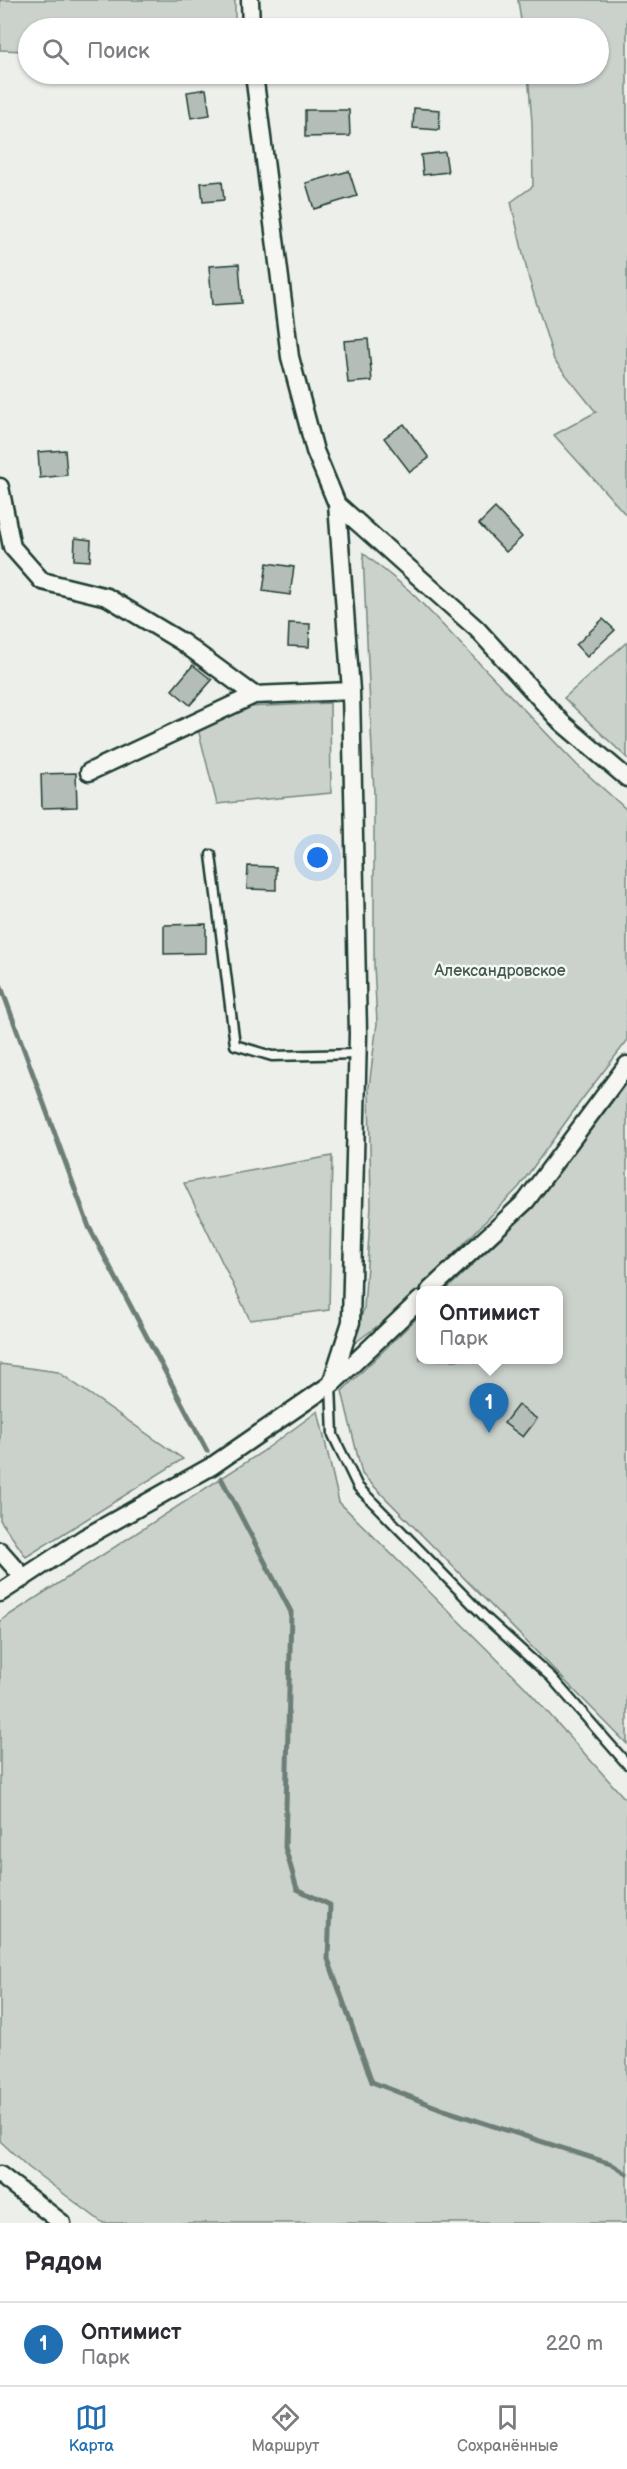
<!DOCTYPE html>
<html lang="ru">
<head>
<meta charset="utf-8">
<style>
  body { margin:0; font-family:"Balsamiq Sans",sans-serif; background:#f7f7f7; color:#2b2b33 }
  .you { position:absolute; left:318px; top:858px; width:21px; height:21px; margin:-15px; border:4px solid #fff; border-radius:50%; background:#1a73e8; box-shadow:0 0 0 9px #1a73e833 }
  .badge { display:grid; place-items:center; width:39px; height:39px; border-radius:50%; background:#1f6fb2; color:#fff; font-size:20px; font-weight:700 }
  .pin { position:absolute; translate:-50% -50px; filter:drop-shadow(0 2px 3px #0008) }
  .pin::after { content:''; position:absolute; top:32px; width:21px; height:18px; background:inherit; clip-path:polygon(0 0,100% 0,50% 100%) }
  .popup { position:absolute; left:416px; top:1286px; width:147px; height:78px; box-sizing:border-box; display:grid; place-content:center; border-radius:12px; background:#fff; filter:drop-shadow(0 2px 4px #0005); font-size:20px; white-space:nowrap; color:#7c7c81 }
  .popup b { font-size:22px; color:#2b2b33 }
  .popup::after { content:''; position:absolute; left:50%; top:100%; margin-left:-12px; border:12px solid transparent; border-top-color:#fff }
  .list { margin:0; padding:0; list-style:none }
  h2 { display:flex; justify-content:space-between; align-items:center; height:78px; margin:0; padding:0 24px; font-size:26px }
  h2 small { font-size:20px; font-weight:400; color:#7c7c81 }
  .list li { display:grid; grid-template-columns:39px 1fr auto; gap:18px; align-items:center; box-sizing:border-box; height:84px; padding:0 24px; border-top:2px solid #e1e1e2 }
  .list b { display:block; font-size:22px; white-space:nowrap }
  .list p { margin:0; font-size:20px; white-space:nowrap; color:#7c7c81 }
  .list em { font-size:20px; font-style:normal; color:#7c7c81 }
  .icon { flex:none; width:33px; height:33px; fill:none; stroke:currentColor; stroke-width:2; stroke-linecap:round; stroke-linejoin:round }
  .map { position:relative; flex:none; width:627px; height:2223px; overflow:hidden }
  .search { position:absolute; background:#fff; box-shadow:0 2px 4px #0004; left:18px; right:18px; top:18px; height:66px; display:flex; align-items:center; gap:15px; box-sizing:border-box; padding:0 21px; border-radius:33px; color:#7c7c81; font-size:22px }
  .sheet { height:162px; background:#fff }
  nav { display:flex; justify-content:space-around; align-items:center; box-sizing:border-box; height:84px; border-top:2px solid #e1e1e2; background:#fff; font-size:16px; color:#7c7c81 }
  nav a { display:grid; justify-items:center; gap:3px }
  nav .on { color:#1f6fb2 }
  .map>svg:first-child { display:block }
  .green { fill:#cbd2cc; stroke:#758880; stroke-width:1.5 }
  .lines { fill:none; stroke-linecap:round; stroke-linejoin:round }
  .stream { stroke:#6c7e77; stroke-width:5 }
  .building { fill:#b4bdb8; stroke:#1f3d34; stroke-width:1.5 }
  .lane-casing { stroke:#1f3d34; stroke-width:13 }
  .street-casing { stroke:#1f3d34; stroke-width:21 }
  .lane { stroke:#f6f6f2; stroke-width:8 }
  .street { stroke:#f6f6f2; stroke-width:16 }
  .labels { text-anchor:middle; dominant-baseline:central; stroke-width:5; stroke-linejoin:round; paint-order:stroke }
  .park-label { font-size:16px; fill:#415b52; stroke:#f6f6f2 }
</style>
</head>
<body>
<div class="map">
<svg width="627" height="2223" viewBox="0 0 627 2223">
  <rect width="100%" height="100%" fill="#edefea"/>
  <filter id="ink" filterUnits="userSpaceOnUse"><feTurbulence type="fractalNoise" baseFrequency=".0167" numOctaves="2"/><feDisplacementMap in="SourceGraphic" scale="12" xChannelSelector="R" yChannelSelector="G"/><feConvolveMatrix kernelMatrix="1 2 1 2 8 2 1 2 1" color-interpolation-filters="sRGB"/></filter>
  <g filter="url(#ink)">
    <!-- green -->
    <path class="green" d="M0 0H235V28H28V51L0 50Z
      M518 0H627V516L554 435 596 412 554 360 529 279 511 202 533 186 532 122 528 74H598V28H522Z
      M363 553 410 591 577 765 627 810V1041L583 1098 519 1187 400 1309 352 1345 364 1308 371 1206 369 1087 377 1023 374 965V794Z
      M627 642V758L564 698Z
      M330 703 331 793 217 804 198 729 247 707Z
      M627 1082V1744L362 1474 342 1391 420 1315V1360H558V1290H446L530 1210Z
      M332 1156 329 1310 250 1320 184 1183Z
      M0 1364 58 1372 183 1459 26 1557 0 1520Z
      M318 1411 339 1502 525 1687 627 1801V2223H103L28 2167 0 2141V1621L262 1452Z"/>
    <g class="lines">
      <!-- stream -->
      <path class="stream" d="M0 984 89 1227 207 1451
        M221 1478 291 1612 285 1847 297 1889 330 1905 328 1959 372 2082 444 2110 611 2164 627 2174"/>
    </g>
    <!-- building -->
    <path class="building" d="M206 89 210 115 191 118 187 92Z
      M414 108 440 110 439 130 413 128Z
      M305 110H349L350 136 305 137Z
      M445 152 448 172 423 175 421 155Z
      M349 171 357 196 314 209 306 183Z
      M222 181 224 200 203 202 201 183Z
      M239 264 242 303 212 305 209 266Z
      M368 339 372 381 348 383 344 341Z
      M404 424 429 458 410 472 384 438Z
      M65 450 67 475 40 478 38 452Z
      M495 508 522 537 506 552 479 524Z
      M75 538 91 540 90 561 74 560Z
      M267 563 294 567 290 595 263 591Z
      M603 619 615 630 587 657 576 645Z
      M289 623 310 624 309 647 288 646Z
      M193 665 212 680 190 705 172 690Z
      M76 773 77 807 42 808 41 774Z
      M248 866 276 867V890L247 889Z
      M206 924V953L164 954V925Z
      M518 1405 537 1419 523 1437 504 1423Z"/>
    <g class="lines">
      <defs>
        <path id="lane" d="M211 855 235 1045 272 1056 358 1054
          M331 1385 333 1435 358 1487 486 1618 551 1677 627 1764"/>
        <path id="street" d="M250 0 251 28
          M0 487 12 547 42 581 107 597 182 642 254 695
          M337 504 477 629 561 722 627 778
          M89 772 254 695 351 691
          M430 1290 526 1201 627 1065
          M332 1384 420 1300
          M0 1551 24 1578
          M0 1593 84 1538 212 1466 331 1384 351 1322 358 1034 351 691 337 504 315 451 290 357 254 74
          M0 2175 62 2223"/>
      </defs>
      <!-- lane casing -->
      <use href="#lane" class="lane-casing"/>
      <!-- street casing -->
      <use href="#street" class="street-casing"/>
      <!-- lane -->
      <use href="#lane" class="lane"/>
      <!-- street -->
      <use href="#street" class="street"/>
    </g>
  </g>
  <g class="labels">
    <!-- park labels -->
    <g class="park-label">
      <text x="500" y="971">Александровское</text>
    </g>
  </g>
</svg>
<div class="you"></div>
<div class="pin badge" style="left:489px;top:1433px">1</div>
<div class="popup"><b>Оптимист</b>Парк</div>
<div class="search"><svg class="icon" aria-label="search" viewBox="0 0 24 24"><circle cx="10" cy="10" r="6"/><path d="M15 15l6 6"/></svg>Поиск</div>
</div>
<section class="sheet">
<h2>Рядом<small></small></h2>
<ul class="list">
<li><span class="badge">1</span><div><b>Оптимист</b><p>Парк</p></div><em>220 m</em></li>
</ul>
</section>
<nav>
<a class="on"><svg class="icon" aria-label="map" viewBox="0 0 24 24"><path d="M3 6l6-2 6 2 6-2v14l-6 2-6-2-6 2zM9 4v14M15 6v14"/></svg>Карта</a>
<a><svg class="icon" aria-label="directions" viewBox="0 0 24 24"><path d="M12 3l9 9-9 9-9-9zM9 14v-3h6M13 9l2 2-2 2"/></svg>Маршрут</a>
<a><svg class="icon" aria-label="saved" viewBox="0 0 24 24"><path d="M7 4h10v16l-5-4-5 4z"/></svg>Сохранённые</a>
</nav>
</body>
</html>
